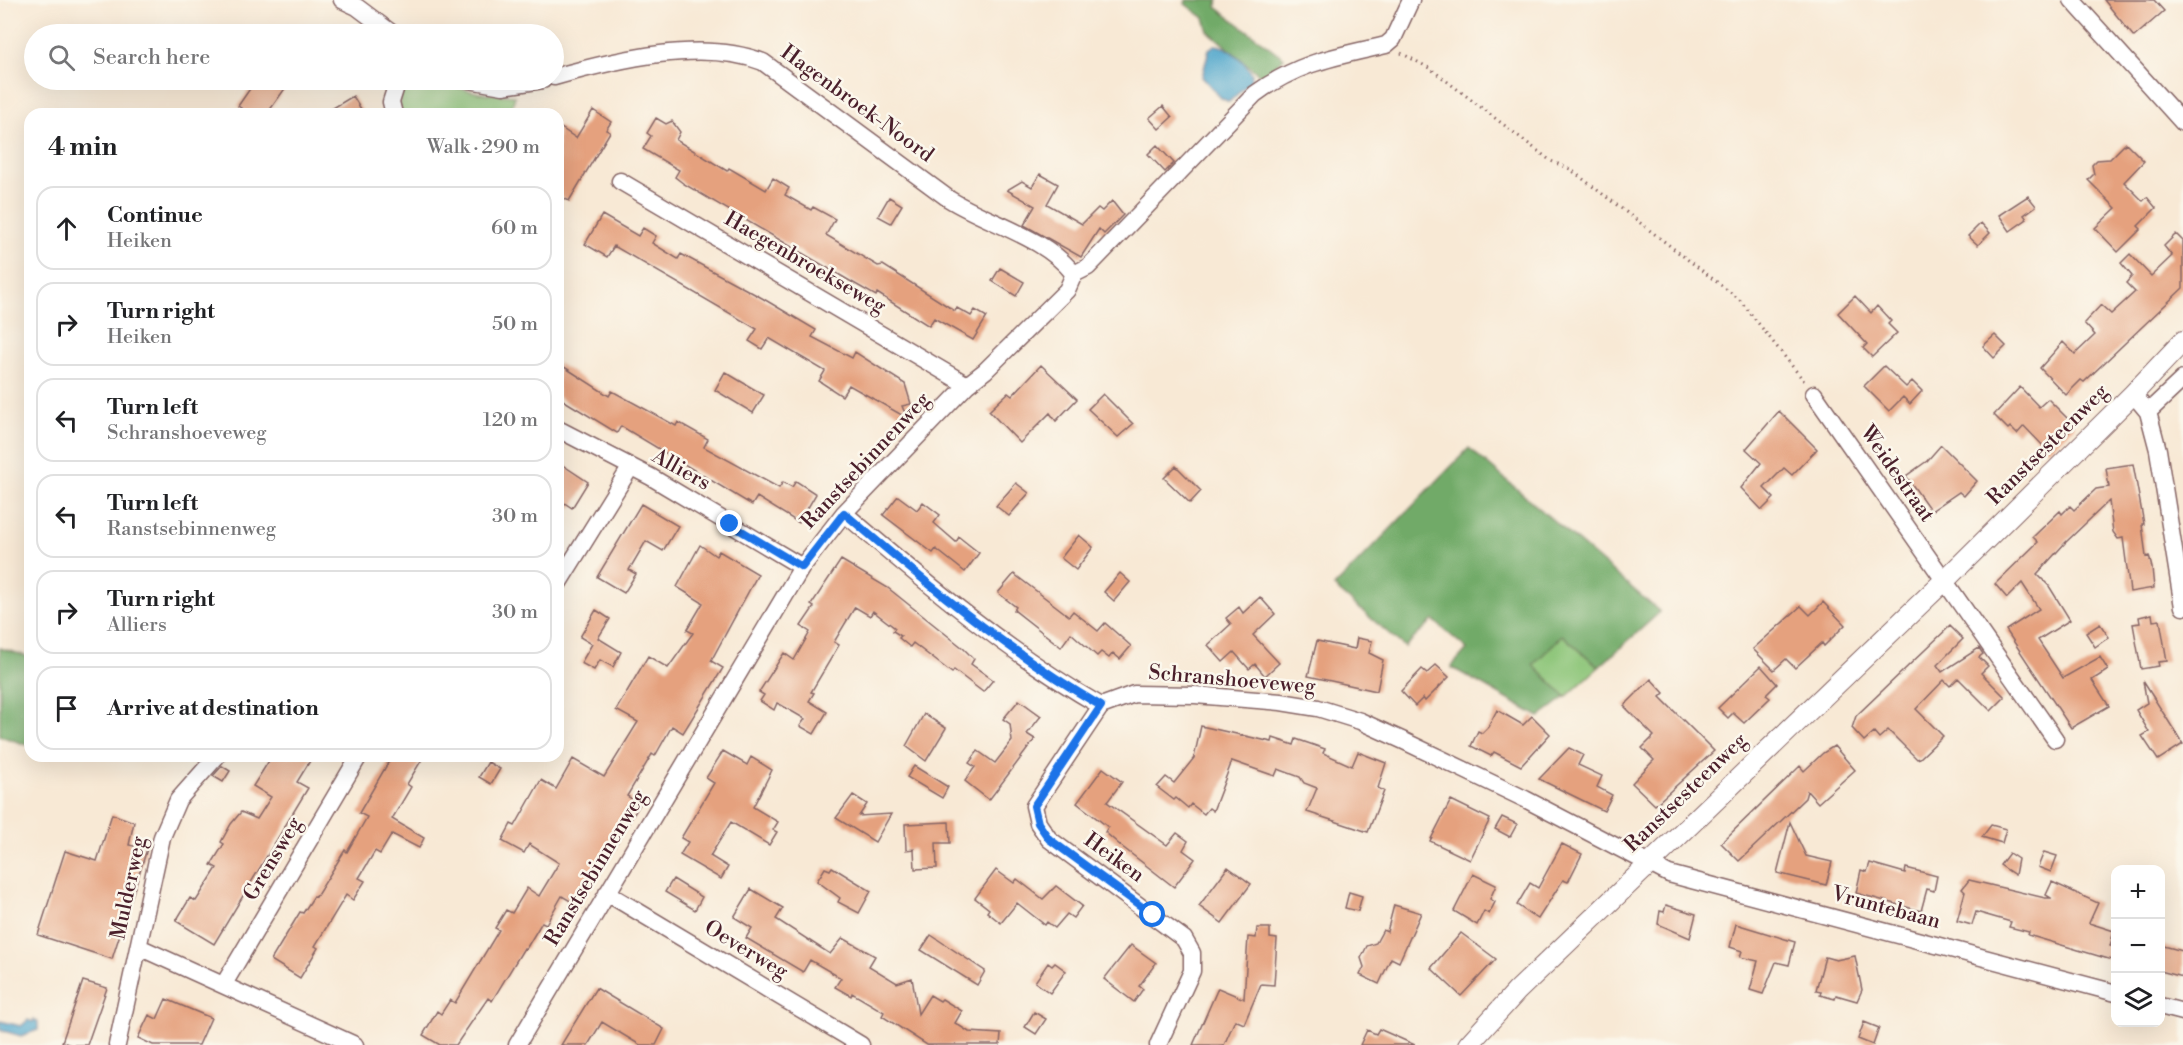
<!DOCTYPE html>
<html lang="en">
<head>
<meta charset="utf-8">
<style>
  body { margin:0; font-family:"Libre Bodoni",serif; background:#f2f2f2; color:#202124 }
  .controls { position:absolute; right:18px; bottom:18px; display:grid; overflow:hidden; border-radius:12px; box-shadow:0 6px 24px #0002 }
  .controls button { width:54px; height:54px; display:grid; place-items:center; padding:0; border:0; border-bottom:2px solid #e0e0e0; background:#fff; color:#202124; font:30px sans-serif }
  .stop { position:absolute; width:18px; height:18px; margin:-14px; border:4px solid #1a73e8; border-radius:50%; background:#fff }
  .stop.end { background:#1a73e8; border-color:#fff; box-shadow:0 2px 6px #0008 }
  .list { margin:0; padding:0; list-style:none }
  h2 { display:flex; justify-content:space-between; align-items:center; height:78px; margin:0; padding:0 24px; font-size:26px }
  h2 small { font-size:20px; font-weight:400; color:#757577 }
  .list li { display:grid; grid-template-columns:39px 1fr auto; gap:18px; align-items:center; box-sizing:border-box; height:84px; margin:0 12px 12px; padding:0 12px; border:2px solid #e0e0e0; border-radius:18px }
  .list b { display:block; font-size:22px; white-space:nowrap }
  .list p { margin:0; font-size:20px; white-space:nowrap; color:#757577 }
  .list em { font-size:20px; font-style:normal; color:#757577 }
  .icon { flex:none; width:33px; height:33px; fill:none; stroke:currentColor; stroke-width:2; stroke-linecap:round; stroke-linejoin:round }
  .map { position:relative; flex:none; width:2183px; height:1045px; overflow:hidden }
  .search { position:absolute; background:#fff; box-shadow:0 6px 24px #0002; left:24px; top:24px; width:540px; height:66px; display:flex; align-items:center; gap:15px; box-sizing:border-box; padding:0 21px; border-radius:33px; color:#757577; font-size:22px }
  .panel { position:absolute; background:#fff; box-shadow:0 6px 24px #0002; left:24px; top:108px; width:540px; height:654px; border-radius:18px }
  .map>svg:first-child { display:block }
  .green { fill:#8cc578; stroke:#6b7252; stroke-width:1.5 }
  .forest { fill:#71aa68; stroke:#5e644a; stroke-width:1.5 }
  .water { fill:#4ea5cb; stroke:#4c627b; stroke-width:1.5 }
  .building { fill:#e5a17e }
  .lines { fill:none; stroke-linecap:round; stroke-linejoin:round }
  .minor-casing { stroke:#876666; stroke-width:19 }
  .tertiary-casing { stroke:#876666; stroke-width:22 }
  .path { stroke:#876666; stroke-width:3; stroke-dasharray:1.5 4.5; stroke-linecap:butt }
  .minor { stroke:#fff; stroke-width:16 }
  .tertiary { stroke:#fff; stroke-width:20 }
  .route { stroke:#1a73e8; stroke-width:8 }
  .labels { text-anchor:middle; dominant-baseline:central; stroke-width:5; stroke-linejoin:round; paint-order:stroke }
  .street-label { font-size:21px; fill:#4a1f2b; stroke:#fbf7ec }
</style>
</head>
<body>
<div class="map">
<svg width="2183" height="1045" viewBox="0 0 2183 1045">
  <rect width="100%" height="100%" fill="#fbf7ec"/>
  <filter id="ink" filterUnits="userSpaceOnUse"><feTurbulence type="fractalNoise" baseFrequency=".0167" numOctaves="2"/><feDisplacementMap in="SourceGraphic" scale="12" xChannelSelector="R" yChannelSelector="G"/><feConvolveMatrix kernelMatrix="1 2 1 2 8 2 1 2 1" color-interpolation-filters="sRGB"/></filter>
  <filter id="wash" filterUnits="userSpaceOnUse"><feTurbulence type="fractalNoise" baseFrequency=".008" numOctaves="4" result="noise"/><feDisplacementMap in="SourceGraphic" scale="24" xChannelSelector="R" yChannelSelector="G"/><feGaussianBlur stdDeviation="1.35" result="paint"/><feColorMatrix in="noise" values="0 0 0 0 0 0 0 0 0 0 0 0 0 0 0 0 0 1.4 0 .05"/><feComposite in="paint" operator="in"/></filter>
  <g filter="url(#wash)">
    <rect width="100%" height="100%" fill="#f8e9d5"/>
    <!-- green -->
    <path class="green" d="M408 80H428L479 93 515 96 510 114H400V94Z
      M1562 635 1599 667 1566 697 1532 665Z"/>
    <!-- forest -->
    <path class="forest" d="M1186 0H1219L1216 7 1284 58 1262 77 1208 31 1204 18 1185 4Z
      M1469 448 1660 612 1599 667 1562 635 1533 665 1566 697 1539 717 1451 667 1467 649 1433 620 1405 647 1334 587Z
      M0 648 30 657V746L0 736Z"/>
    <!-- water -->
    <path class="water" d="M1215 45C1228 45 1246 63 1252 74L1251 81 1229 102 1221 98 1202 77 1209 49Z
      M34 1019 38 1022V1030L21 1036 0 1030V1021L21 1026 28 1020 33 1022Z"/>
    <g id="blocks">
      <!-- building -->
      <path class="building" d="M2104 0H2154L2164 11 2134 37Z
        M256 80H291L267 114H250L238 106Z
        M353 96 364 114H323Z
        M1163 106 1172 117 1159 129 1149 118Z
        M593 110 611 122 606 130 610 132 569 201 558 195V126L576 138Z
        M656 118 666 124 672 121 680 132 676 140 727 171 729 168 766 190 773 178 789 188 785 195 811 210 813 207 835 219 826 235 878 266 883 265 955 311 957 308 971 316 975 310 987 317 973 340 934 318 929 326 877 293 876 296 850 281 684 184 675 177 679 170 643 149 651 136 647 133Z
        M2126 143 2144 161 2124 182 2143 201 2147 197 2156 208 2138 226 2141 229 2118 252 2095 228 2116 208 2088 180 2094 174 2092 165 2097 160 2110 159Z
        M1157 145 1174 163 1165 172 1148 154Z
        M1040 174 1058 184 1047 204 1082 224 1098 208 1102 211 1112 201 1123 215 1104 234 1099 229 1081 257 1024 225 1035 206 1007 190 1022 181 1032 187Z
        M2028 196 2036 206 2024 215 2027 219 2010 231 1999 215Z
        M889 197 902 205 891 223 878 216Z
        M602 215 638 236 643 228 656 236 652 243 678 259 681 254 762 298 816 330 812 337 852 358 855 352 905 384 911 404 902 406 907 418 849 385 842 396 819 381 825 371 769 338 762 349 749 341 757 329 614 246 607 257 585 244Z
        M1981 223 1990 233 1978 245 1968 236Z
        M2176 234 2183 241V288L2084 382 2081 380 2066 395 2040 368 2063 342 2075 354 2095 335 2084 323 2101 305 2111 314 2135 292 2126 283 2132 276 2121 263 2130 254 2151 276 2172 256 2164 246Z
        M1000 268 1024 282 1016 296 992 281Z
        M1855 296 1871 313 1877 306 1891 321 1888 324 1897 333 1872 357 1863 348 1867 344 1838 313Z
        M1995 335 2006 346 1994 358 1983 346Z
        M558 363 609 396 612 391 676 426 678 422 708 439 704 447 779 488 783 482 792 487 796 481 816 494 799 523 757 497 752 505 621 426 617 433 558 397Z
        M1041 365 1077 399 1056 421 1050 413 1020 443 989 411 1008 393 1012 396Z
        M1884 366 1906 387 1912 381 1922 391 1910 404 1903 397 1889 411 1864 386Z
        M725 372 764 395 753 413 715 390Z
        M2020 387 2039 407 2048 399 2075 426 2048 451 2024 426 2017 434 2010 427 2008 429 1994 415Z
        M1103 394 1133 424 1118 437 1088 409Z
        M1779 411 1817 449 1792 475 1784 468 1764 488 1774 498 1762 510 1741 488 1761 463 1746 449Z
        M1941 445 1977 481 1964 496 1959 492 1931 511 1906 476 1927 461Z
        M558 462 588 482 572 508 560 500 563 495 558 492Z
        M2133 464 2144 524H2142L2146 557 2149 556 2152 568 2154 588 2130 592 2123 538 2118 539 2113 532 2109 501 2065 543 2037 574 2049 586 2070 620 2038 640 2063 678 2100 657 2108 670 2092 680 2109 706 2071 728 2006 630 2039 609 2022 583 2007 598 1995 584 2038 542 2033 537 2060 511 2062 514 2070 506 2074 510 2096 489 2109 487 2106 468Z
        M1176 466 1201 491 1190 503 1164 478Z
        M1016 483 1029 493 1009 516 996 506Z
        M898 496 917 510 923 502 940 515 934 523 956 542 959 537 979 553 965 572 936 549 933 553 883 515Z
        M641 504 678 526 663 551 646 541 629 570 636 574 624 593 597 577Z
        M1079 535 1093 547 1076 570 1061 558Z
        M700 545 716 556 719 551 758 574 711 661 723 668 683 733 672 726 655 756 652 754 627 796 640 804 579 906 562 896 546 924 542 922 526 949 524 948 492 1001 488 998 456 1045H440L423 1035 437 1011 441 1014 450 1000 455 1003 499 930 495 928 506 910 512 913 527 888 539 896 559 863 529 844 524 853 502 841 511 824 515 826 541 780 556 789 573 759 604 777 638 722 616 710 648 656 668 668 693 633 687 630 703 603 677 587Z
        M841 560 888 588 963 648 974 659 971 664 993 680 983 692 954 670 952 673 913 643 910 647 899 638 901 636 893 631 895 628 873 611 870 616 855 607 834 642 839 645 811 692 814 693 809 701 827 712 814 734 800 726 805 719 781 705 777 703 774 710 760 701 764 695 759 692 784 653 794 660 810 632 801 626 814 607 811 605Z
        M1120 573 1130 582 1114 601 1104 592Z
        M1014 574 1069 616 1073 611 1098 631 1105 623 1131 646 1120 659 1113 653 1109 658 1101 652 1097 656 1071 633 1061 647 1014 610 1016 607 998 593Z
        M1260 597 1275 614 1253 635 1279 663 1265 676 1255 664 1249 669 1234 652 1223 662 1208 645 1231 624 1226 618 1239 607 1243 613Z
        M1823 602 1845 625 1824 646 1822 643 1795 668 1786 659 1774 670 1753 649 1801 606 1810 615Z
        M596 610 610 619 598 638 621 652 613 667 600 660 594 670 581 663 592 644 580 637Z
        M2152 614 2153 621 2160 620 2167 661 2158 662 2159 666 2141 669 2133 624 2140 623 2139 617Z
        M2100 624 2109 637 2095 647 2086 633Z
        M1950 626 1963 639 1937 665 1942 672 1979 648 1983 654 1979 657 1988 666 1981 673 2005 697 1991 711 1958 678 1950 686 1944 680 1916 709 1943 736 1920 758 1917 759 1888 730 1879 738 1874 732 1864 741 1852 728 1856 716Z
        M1357 638 1372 641 1369 653 1383 660 1377 691 1308 676 1317 641 1355 649Z
        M1436 665 1449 677 1425 701 1423 698 1415 706 1401 691 1422 669 1427 673Z
        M1761 666 1777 684 1766 695 1770 698 1744 723 1733 713 1728 718 1718 708Z
        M1651 679 1664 693 1660 697 1714 751 1655 805 1632 783 1654 760 1642 748 1654 736 1624 706Z
        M2143 681 2183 744 2158 760 2142 736 2149 732 2136 710 2147 703Z
        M1019 700 1041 716 1027 734 1035 739 989 800 965 781 975 767 969 763 978 751 995 763 1012 741 1010 724 1003 719Z
        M1497 710 1523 725 1532 716 1550 734 1521 766 1494 752 1491 756 1471 746 1478 731 1482 733 1488 727Z
        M924 714 946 728 926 761 906 746Z
        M1201 726 1272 742 1273 738 1294 745 1296 739 1325 749 1323 753 1352 766 1358 752 1386 763 1378 788 1384 791 1368 832 1307 812 1317 788 1304 783 1300 777 1278 769 1275 776 1232 761 1213 811 1209 808 1204 814 1191 804 1188 808 1176 798 1174 800 1157 787 1166 777 1174 783 1194 758Z
        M1834 746 1855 770 1818 803 1807 791 1805 798 1739 861 1721 843 1800 766 1804 771 1823 753Z
        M1569 748 1583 755 1578 765 1602 776 1597 787 1612 795 1604 811 1539 779Z
        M723 751 747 765 751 757 772 770 753 807 778 822 773 830 777 832 769 845 731 822 710 856 728 867 721 879 680 855 688 842 681 838 714 783 706 778Z
        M272 756H313L297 782 308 788 214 944 176 921 190 898 196 901 217 868 211 865 224 844 221 842 231 824 241 812 257 819 271 797 253 786Z
        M392 756H424L407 784 411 787 392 819 424 838 419 848 392 834 380 854 375 851 359 878 365 881 353 900 346 895 315 946 318 948 300 978 271 960 300 912 303 913 314 896 316 897 345 850 347 852 367 817 359 813Z
        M488 762 500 769 491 784 479 777Z
        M222 766 230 771 223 782 213 776Z
        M914 766 948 787 942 798 907 777Z
        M1103 768 1122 782 1107 802 1167 845 1177 833 1188 841 1183 850 1195 859 1174 887 1121 846 1105 832 1108 827 1077 803Z
        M853 795 867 804 859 816 891 814 875 842 836 818Z
        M1451 800 1490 819 1470 860 1430 841Z
        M112 814 134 822 129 845 147 849 112 959 38 935 65 851 97 861Z
        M1502 817 1517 824 1510 837 1495 829Z
        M949 822 950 843H936L937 868 915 869 914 849 906 850 905 824Z
        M1790 822 1806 856 1832 862 1826 885 1777 873Z
        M1991 825 2006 829 2002 843 1982 837Z
        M1562 844 1582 854 1568 882 1563 880 1538 919 1517 905 1530 883 1538 888Z
        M2044 852 2057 856 2051 872 2038 867Z
        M2009 853 2018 859 2015 875 2000 865Z
        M1870 863 1905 873 1906 868 1937 876 1934 891 1927 889 1921 911 1856 893 1861 870 1867 872Z
        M832 867 871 891 859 913 838 902 840 898 817 881 825 868 830 870Z
        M1228 867 1251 884 1222 923 1199 906Z
        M996 870 1014 883 1017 879 1043 899 1056 886 1082 906 1073 918 1067 914 1055 928 1047 922 1045 925 1017 903 1001 923 987 912 989 909 975 898Z
        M1473 874 1496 885 1490 899 1495 902 1489 914 1484 911 1477 925 1454 911Z
        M673 879 702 897 695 910 665 892Z
        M1969 880 2045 898H2051L2046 895 2052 882 2098 903 2089 923 2114 931 2110 946 2115 947 2112 960 2028 935 2029 932 2009 927 2011 922 1976 912 1972 925 1957 921 1965 892 1962 889Z
        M751 889 783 908 776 919 830 954 843 938 875 956 869 966 897 983 912 978 918 1014 930 995 940 1001 942 999 962 1011 955 1023 969 1032 1001 1034 1000 1045H927L882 1016 884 1012 852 993 851 996 835 987 841 978 810 960 803 972 746 938 752 928 734 917Z
        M1349 892 1362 896 1358 911 1345 908Z
        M1394 905 1421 913 1399 962 1391 958 1379 984 1360 975 1364 967 1361 958 1367 946 1376 943 1383 930 1387 932Z
        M1666 905 1696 914 1690 938 1658 924 1660 911 1664 912Z
        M1736 924 1795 942 1789 965 1776 962 1763 994 1750 990 1758 961 1740 957 1742 951 1730 947Z
        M1257 928H1270V938L1277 939 1274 985 1261 984 1244 1024 1235 1020 1224 1045H1193L1218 988 1244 999 1248 937 1256 938Z
        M1461 933 1496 959 1461 996 1431 968Z
        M931 935 985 971 977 985 921 950Z
        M1131 945 1156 963 1139 986 1143 989 1134 1002 1104 979Z
        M2160 945 2183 951V977L2160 971Z
        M1855 956 1862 990 1857 1001 1836 995 1835 999 1820 995 1821 991 1816 990 1825 957 1836 960Z
        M1048 963 1052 966 1055 963 1066 971 1050 993 1035 982Z
        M83 981 107 988 87 1045H71L62 1042Z
        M596 988 664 1029 656 1045H640L602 1022 588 1045H561Z
        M166 999 211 1018 199 1045H153L138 1038 149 1015 157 1019Z
        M1034 1012 1046 1019 1036 1034 1025 1027Z
        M1864 1022 1879 1028 1873 1045 1858 1039Z
        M1379 1029 1415 1045H1360L1367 1030 1376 1034Z"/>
    </g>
  </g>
  <g filter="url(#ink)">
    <use href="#blocks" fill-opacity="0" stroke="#876666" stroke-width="1.5"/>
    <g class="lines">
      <defs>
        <path id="minor" d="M342 0 357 7 393 34
          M2072 0 2183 123
          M554 77C615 60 702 38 763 62L949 199C989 224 1044 236 1074 274
          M469 80 503 86 543 80
          M394 114 391 102 398 80
          M620 181 967 385
          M1814 394 2055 739
          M2133 394 2148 412 2158 450 2183 607
          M2148 412 2183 379
          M558 429 651 477 802 567
          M844 513C925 582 1008 653 1101 706L1134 694 1195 695 1281 702 1318 708 1360 721 1404 741 1525 799 1669 874 2116 993
          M558 584 630 468
          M1101 706 1034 806 1038 823 1049 839 1184 939 1192 953V971L1158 1045
          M607 893 861 1045
          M139 947 355 1045
          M224 984 359 756
          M2160 1006 2183 1012
          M117 1045 162 837 178 800 217 756
          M517 1045 802 567 844 513 967 385 985 371 1067 290 1074 274 1088 267 1255 94C1299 62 1334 57 1386 45L1393 39 1411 0"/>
        <path id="tertiary" d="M1468 1045 1517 991 1944 581 2133 394 2183 341"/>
      </defs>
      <!-- minor casing -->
      <use href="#minor" class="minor-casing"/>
      <!-- tertiary casing -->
      <use href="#tertiary" class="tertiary-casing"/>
      <!-- path -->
      <path class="path" d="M1401 53 1431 69 1551 161 1570 169 1739 299 1804 381"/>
      <!-- minor -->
      <use href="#minor" class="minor"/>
      <!-- tertiary -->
      <use href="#tertiary" class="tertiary"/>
    </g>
  </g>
  <g class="lines" filter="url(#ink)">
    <!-- route -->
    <path class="route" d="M730 524 802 567 844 513C925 582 1008 652 1101 706L1034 806 1038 823 1049 839 1153 915"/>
  </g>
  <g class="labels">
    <!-- street labels -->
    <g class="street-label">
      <text transform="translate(857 104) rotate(36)">Hagenbroek-Noord</text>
      <text transform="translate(805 263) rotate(30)">Haegenbroekseweg</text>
      <text transform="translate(2048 445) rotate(-45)">Ranstsesteenweg</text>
      <text transform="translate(866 461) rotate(-47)">Ranstsebinnenweg</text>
      <text transform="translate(681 470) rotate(29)">Alliers</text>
      <text transform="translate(1897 474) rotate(55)">Weidestraat</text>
      <text transform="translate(1232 680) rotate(5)">Schranshoeveweg</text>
      <text transform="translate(1686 793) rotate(-44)">Ranstsesteenweg</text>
      <text transform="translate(1114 858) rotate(36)">Heiken</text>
      <text transform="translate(273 859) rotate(-59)">Grensweg</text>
      <text transform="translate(596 868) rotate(-59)">Ranstsebinnenweg</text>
      <text transform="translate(129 888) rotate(-78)">Mulderweg</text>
      <text transform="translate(1886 908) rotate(15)">Vruntebaan</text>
      <text transform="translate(746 950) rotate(31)">Oeverweg</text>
    </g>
  </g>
</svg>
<div class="controls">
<button>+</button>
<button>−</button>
<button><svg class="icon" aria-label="layers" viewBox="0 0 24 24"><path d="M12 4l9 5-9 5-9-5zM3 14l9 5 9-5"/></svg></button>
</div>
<div class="stop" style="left:1153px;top:915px"></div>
<div class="stop end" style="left:730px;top:524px"></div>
<div class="search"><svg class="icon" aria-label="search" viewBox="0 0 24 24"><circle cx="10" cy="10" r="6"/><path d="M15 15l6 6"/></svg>Search here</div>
<section class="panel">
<h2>4 min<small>Walk · 290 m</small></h2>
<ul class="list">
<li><svg class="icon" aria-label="ahead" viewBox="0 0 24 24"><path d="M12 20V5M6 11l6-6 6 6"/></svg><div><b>Continue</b><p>Heiken</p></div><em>60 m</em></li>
<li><svg class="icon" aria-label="right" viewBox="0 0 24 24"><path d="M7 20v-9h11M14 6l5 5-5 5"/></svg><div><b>Turn right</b><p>Heiken</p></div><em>50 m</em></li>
<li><svg class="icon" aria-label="left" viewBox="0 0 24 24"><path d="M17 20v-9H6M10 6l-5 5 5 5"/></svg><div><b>Turn left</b><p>Schranshoeveweg</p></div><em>120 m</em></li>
<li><svg class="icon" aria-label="left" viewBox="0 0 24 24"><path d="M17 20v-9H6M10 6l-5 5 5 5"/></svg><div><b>Turn left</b><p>Ranstsebinnenweg</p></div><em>30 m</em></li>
<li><svg class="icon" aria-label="right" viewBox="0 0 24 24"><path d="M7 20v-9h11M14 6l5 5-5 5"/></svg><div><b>Turn right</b><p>Alliers</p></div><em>30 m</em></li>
<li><svg class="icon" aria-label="arrive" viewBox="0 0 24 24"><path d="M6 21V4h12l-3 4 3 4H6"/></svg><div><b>Arrive at destination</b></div></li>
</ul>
</section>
</div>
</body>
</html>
